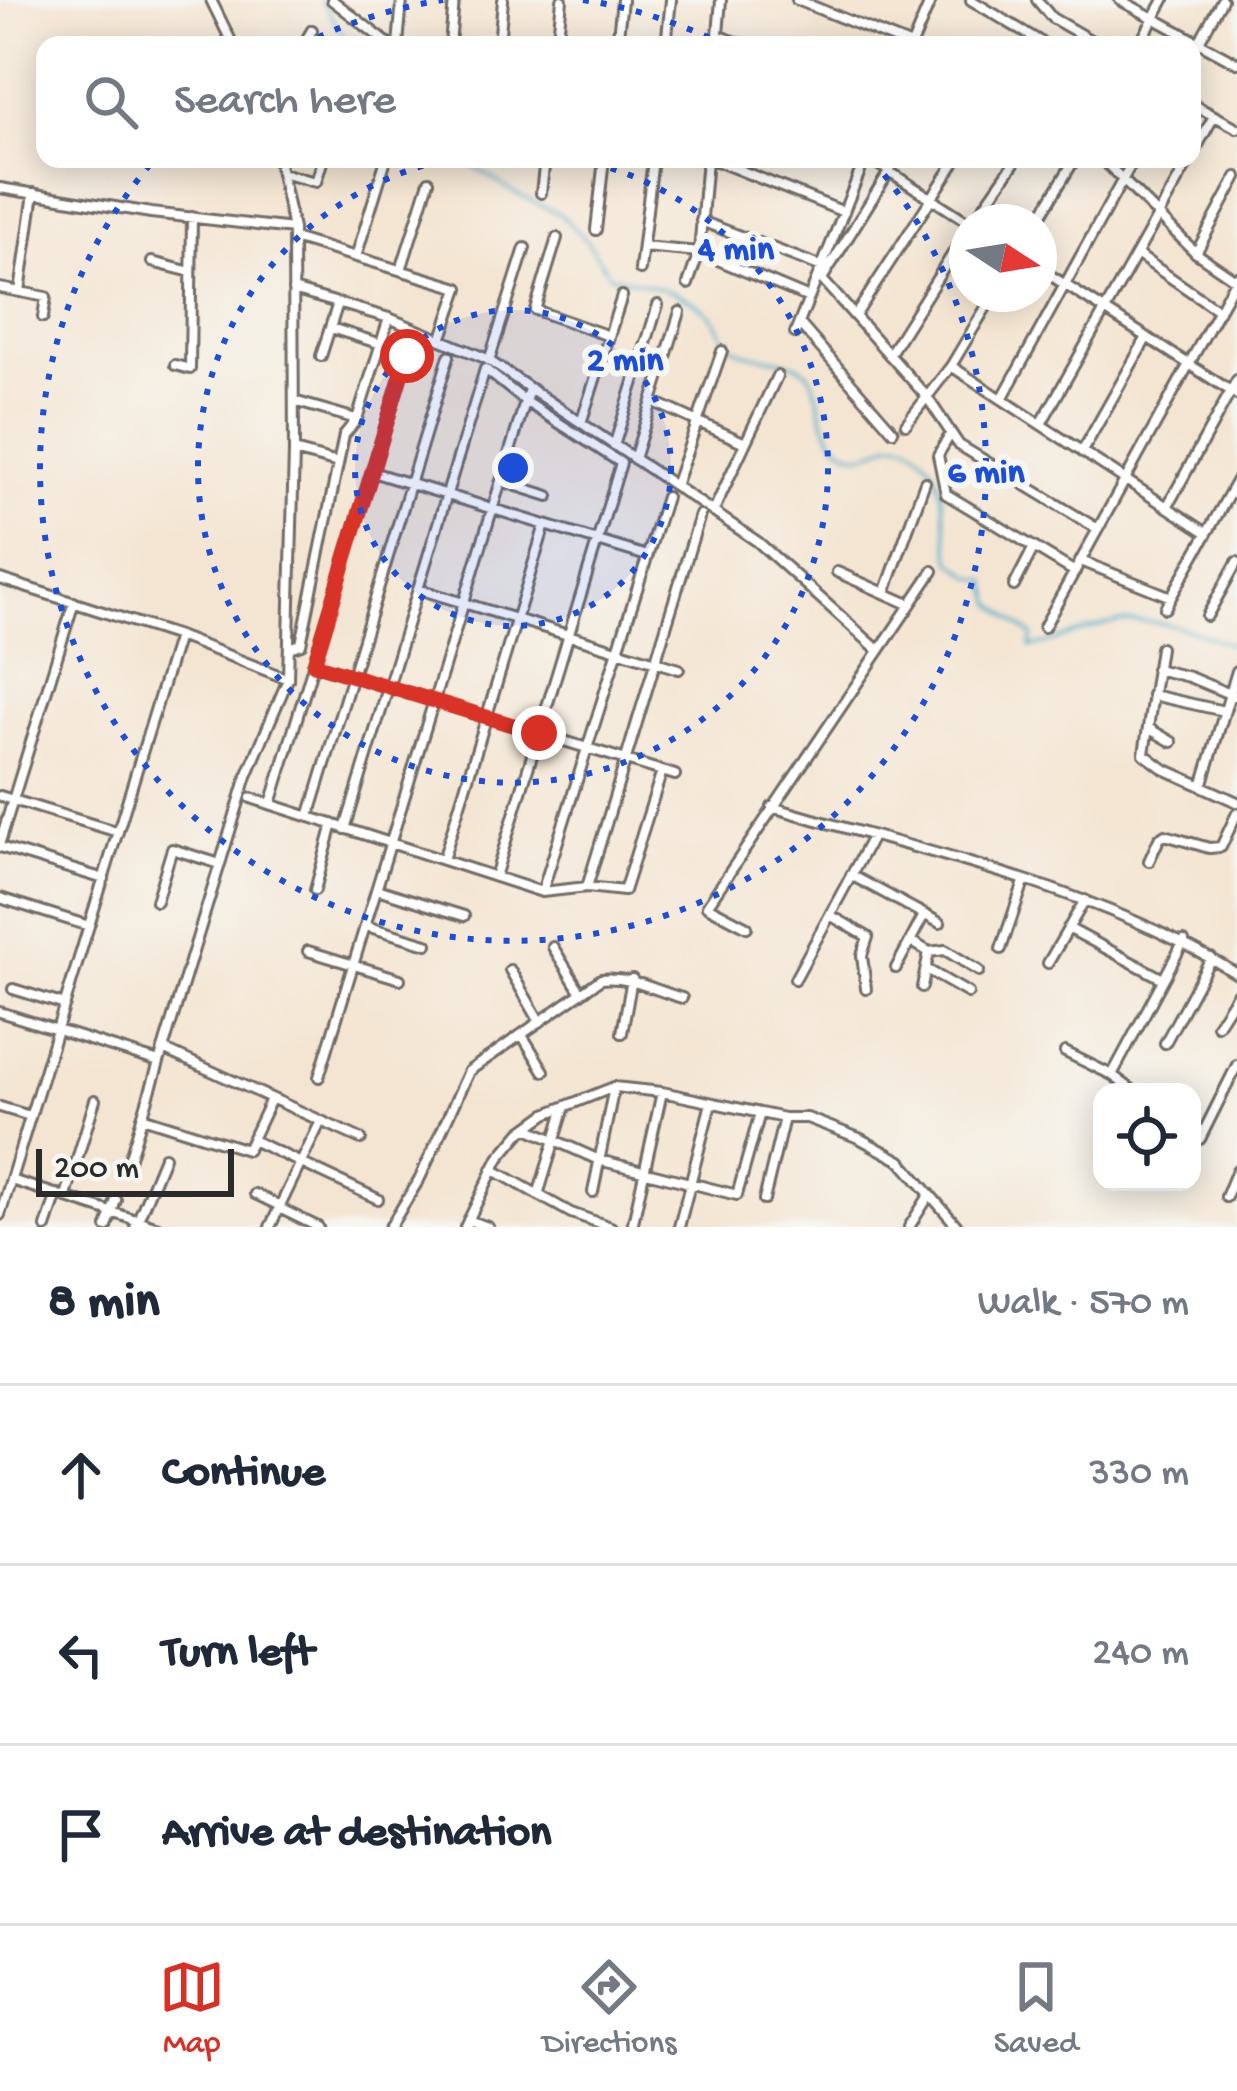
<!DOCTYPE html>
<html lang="en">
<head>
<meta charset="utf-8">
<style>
  body { margin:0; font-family:"Gochi Hand",sans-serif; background:#f6f6f7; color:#1f2937 }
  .controls { position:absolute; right:36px; bottom:36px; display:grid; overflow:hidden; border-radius:24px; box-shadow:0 6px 30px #0003 }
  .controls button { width:108px; height:108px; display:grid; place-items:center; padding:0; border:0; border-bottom:3px solid #e0e1e3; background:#fff; color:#1f2937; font:60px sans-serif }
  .compass { position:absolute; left:949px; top:204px; width:108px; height:108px; border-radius:50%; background:#fff; box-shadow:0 6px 30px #0003; rotate:102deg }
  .scale { position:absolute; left:36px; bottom:30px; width:198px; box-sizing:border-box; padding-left:12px; border:6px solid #2b2b2b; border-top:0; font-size:33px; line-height:42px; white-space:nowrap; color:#2b2b2b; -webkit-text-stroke:9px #f6f6f2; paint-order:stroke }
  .stop { position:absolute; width:36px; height:36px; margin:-27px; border:9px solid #d93025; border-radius:50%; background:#fff }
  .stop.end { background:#d93025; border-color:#fff; box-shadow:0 3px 12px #0008 }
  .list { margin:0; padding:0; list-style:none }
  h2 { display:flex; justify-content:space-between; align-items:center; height:156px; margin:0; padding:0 48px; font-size:51px }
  h2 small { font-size:39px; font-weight:400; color:#747a83 }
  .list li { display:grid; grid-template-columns:78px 1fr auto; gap:36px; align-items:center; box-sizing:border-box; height:180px; padding:0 48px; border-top:3px solid #e0e1e3 }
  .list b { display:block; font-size:45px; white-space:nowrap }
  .list em { font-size:39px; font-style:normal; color:#747a83 }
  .icon { flex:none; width:66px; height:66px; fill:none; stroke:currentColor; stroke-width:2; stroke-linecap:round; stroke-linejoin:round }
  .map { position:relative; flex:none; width:1237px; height:1227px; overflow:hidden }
  .search { position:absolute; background:#fff; box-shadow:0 6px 30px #0003; left:36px; right:36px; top:36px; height:132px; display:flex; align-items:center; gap:30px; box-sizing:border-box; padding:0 42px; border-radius:24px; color:#747a83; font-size:45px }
  .sheet { height:696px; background:#fff }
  nav { display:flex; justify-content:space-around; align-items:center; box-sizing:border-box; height:168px; border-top:3px solid #e0e1e3; background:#fff; font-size:33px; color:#747a83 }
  nav a { display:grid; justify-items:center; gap:6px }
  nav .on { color:#d93025 }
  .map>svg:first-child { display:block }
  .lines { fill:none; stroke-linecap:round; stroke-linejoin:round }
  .stream { stroke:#4dafcc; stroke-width:3 }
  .minor-casing { stroke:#716c65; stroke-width:14 }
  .minor { stroke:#fff; stroke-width:8 }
  .route { stroke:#d93025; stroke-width:15 }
  .ring { fill:none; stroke:#1d4ed8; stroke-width:6; stroke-dasharray:6 12 }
  .centre { fill:#1d4ed8; stroke:#f6f6f2; stroke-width:6 }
  .ring-label { font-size:36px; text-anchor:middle; font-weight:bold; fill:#1d4ed8; stroke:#f6f6f2; stroke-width:12; stroke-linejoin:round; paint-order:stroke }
</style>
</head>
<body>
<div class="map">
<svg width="1237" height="1227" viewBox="0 0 1237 1227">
  <rect width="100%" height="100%" fill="#f6f6f2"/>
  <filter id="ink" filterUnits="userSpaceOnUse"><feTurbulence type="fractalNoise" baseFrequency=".00833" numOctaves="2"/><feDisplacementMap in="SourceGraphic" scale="24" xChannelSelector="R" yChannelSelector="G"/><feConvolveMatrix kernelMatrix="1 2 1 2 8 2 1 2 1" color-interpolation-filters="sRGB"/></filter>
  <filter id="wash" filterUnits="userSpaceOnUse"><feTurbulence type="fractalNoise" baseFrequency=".004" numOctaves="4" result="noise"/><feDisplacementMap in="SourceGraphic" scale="48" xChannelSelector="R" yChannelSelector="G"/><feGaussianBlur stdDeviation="2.7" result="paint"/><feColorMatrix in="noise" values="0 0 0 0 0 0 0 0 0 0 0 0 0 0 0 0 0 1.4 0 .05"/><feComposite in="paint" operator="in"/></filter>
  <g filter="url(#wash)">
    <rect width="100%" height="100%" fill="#f4e5d2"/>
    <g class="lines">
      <!-- stream -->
      <path class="stream" d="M321 0 350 45
        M462 159 516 194 560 214 586 240 610 275C642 284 687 290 711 316 719 324 723 339 732 346 750 360 783 355 802 368 825 383 814 427 842 447 878 474 890 412 929 463 947 487 944 532 952 561L973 577 988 581 993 603 1033 636 1030 647C1057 643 1079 631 1104 625 1150 613 1195 631 1237 647"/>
    </g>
  </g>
  <g filter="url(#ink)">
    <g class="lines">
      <defs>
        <path id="minor" d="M211 0 233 45
          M332 0 390 45
          M797 0 909 45
          M971 0 1046 45
          M1037 0 1052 18 1099 45
          M1120 0 1237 63
          M718 35 743 45
          M1199 42 1222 0
          M303 45 312 30
          M398 45 402 0
          M450 45 454 0
          M499 45 503 0
          M557 45 562 0
          M617 45 622 0
          M666 45 671 0
          M717 45 721 0
          M912 45 931 0
          M1139 45 1164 0
          M1192 104 1237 128
          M1192 156 1214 116
          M712 159 844 212
          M870 159 968 222
          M1102 159 1196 253 1237 281
          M281 173 316 182 323 159
          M0 188 151 213 293 229
          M541 193 545 159
          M701 221 822 267
          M973 222 1017 159
          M1037 222 1075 159
          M596 230 604 159
          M293 238 459 288 441 340
          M557 238 535 310 609 336
          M643 247 699 252 809 298
          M1196 253 1237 177
          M1138 255 1219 311
          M356 257 386 159
          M152 262 191 272
          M1039 268 1237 395
          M401 270 429 181
          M640 270 653 159
          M818 275 927 397 959 445 1098 529
          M822 279 897 159
          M688 284 699 252 707 159
          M0 288 46 297 43 317
          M293 290 389 318 485 358 758 542 877 649
          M20 292 34 193
          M855 316 957 159
          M799 323 893 431
          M331 328 381 344
          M795 333 865 159
          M889 355 967 231
          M321 356 338 303
          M489 361 525 248
          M175 365 190 369 192 217
          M951 366 1207 533
          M1002 399 1134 159
          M294 401 356 419
          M652 401 745 443
          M581 423 622 296
          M906 424 951 366 994 294
          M1041 424 1190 159
          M951 433 938 455 946 494 1075 572
          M614 446 658 305
          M294 451 338 463
          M1082 452 1147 337
          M634 459 680 312
          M372 472 647 556
          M501 481 549 496
          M675 486 722 351
          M1167 507 1237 380
          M713 512 777 376
          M1081 561 1171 597
          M837 572 909 604
          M0 579 178 636 288 679
          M1014 586 1034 547
          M418 589 679 669
          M885 593 925 482
          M1165 608 1237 480
          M1207 616 1237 562
          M1044 627 1237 277
          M292 647 301 644 344 435 357 419 389 318
          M1160 648 1144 754 1164 769 1237 802
          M313 664 675 775
          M1156 669 1189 677 1237 697
          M1152 695 1224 711
          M1148 728 1172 742
          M1202 786 1237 671
          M0 796 118 832
          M251 798 542 892 587 887 624 891 662 771
          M271 804 407 356
          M772 807C929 854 1097 887 1237 974
          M309 817 449 356
          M345 829 485 369 525 401 621 463 495 877
          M0 842 74 602
          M0 847 104 879
          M443 860 545 525
          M1149 861 1159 839 1165 835 1209 848 1221 847 1237 813
          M851 875 940 923
          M587 887 700 515
          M377 889 464 916
          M315 890 333 824
          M542 892 666 497
          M0 898 89 926
          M156 901 172 849 220 864
          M830 915 868 937 862 955 866 989
          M366 926 427 944
          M747 927 707 906 933 571
          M1068 928 1163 979
          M911 941 929 952 945 950 979 971
          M553 947 581 993
          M1001 949 1024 882
          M308 951 400 979
          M1048 963 1085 900
          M896 968 924 915
          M926 969 968 993
          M510 970 540 1022
          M795 979 872 837
          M922 987 929 952
          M13 989 65 1005
          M0 1012 159 1062
          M1217 1025 1237 994
          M622 1033 632 979
          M522 1035 544 1071
          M1165 1043 1211 958
          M163 1049 361 1139
          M1065 1052 1112 1075 1135 1092
          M1112 1075 1184 941
          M319 1077 529 389
          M0 1107 30 1116
          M142 1117 247 1150 271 1099
          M527 1128 599 1160 737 1195 760 1113
          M1192 1134 1200 1139 1237 1065
          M252 1140 378 1199
          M492 1169 571 1213 611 1227
          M126 1170 247 776 288 679 294 451 293 229 278 159
          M11 1180 158 1227
          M593 1192 614 1087
          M255 1194 280 1206
          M538 1195 564 1110
          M66 1196 95 1100
          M1226 1197 1237 1170
          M764 1200 784 1118
          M279 1208 318 1227
          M0 1215 178 636
          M468 1220 488 1227
          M46 1227 57 1194
          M107 1227 116 1200
          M135 1227 164 1157
          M270 1227 321 1121
          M390 1227 420 1178 469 1071 601 979C631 976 653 990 682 998
          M465 1227 499 1158 521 1132 546 1114 614 1087 662 1092 784 1118H807L859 1138 901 1161 958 1227
          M632 1227 662 1092
          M679 1227 711 1103
          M909 1227 930 1194"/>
      </defs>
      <!-- minor casing -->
      <use href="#minor" class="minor-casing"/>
      <!-- minor -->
      <use href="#minor" class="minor"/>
    </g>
  </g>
  <g class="lines" filter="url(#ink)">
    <!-- route -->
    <path class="route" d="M407 356 314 664 539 733"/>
  </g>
  <!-- distance rings -->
  <circle cx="513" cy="468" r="158" fill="#1d4ed8" fill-opacity=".12"/>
  <g class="ring">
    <circle cx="513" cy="468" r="158"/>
    <path d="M576 159A315 315 0 1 1 450 159"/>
    <path d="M302 45A473 473 0 0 1 443 0M583 0A473 473 0 0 1 724 45M873 161A473 473 0 1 1 153 161"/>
  </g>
  <circle cx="513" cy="468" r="18" class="centre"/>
  <g class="ring-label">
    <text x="736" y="258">4 min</text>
    <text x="625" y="369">2 min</text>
    <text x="986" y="481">6 min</text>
  </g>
</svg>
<div class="controls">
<button><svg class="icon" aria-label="locate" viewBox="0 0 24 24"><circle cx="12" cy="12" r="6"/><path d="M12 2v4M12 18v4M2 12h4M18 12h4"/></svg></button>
</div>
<svg class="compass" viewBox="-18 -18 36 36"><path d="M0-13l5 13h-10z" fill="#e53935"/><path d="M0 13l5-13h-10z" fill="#747a83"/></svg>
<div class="scale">200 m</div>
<div class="stop" style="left:407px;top:356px"></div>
<div class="stop end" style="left:539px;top:733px"></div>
<div class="search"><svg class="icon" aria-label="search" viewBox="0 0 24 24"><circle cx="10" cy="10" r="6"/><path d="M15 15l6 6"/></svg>Search here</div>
</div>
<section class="sheet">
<h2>8 min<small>Walk · 570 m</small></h2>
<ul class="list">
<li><svg class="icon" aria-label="ahead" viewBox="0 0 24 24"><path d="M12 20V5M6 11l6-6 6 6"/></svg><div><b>Continue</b></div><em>330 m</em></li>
<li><svg class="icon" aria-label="left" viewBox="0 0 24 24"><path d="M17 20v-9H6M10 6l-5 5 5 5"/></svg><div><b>Turn left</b></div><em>240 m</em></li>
<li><svg class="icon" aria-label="arrive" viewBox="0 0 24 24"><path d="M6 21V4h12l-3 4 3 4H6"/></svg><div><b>Arrive at destination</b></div></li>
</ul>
</section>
<nav>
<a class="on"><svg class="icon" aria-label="map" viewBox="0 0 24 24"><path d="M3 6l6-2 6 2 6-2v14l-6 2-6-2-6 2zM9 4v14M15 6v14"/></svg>Map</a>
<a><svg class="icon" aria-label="directions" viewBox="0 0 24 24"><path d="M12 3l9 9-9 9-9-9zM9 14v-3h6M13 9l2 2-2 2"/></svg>Directions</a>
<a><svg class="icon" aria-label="saved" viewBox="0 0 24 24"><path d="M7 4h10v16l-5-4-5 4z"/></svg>Saved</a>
</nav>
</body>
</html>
